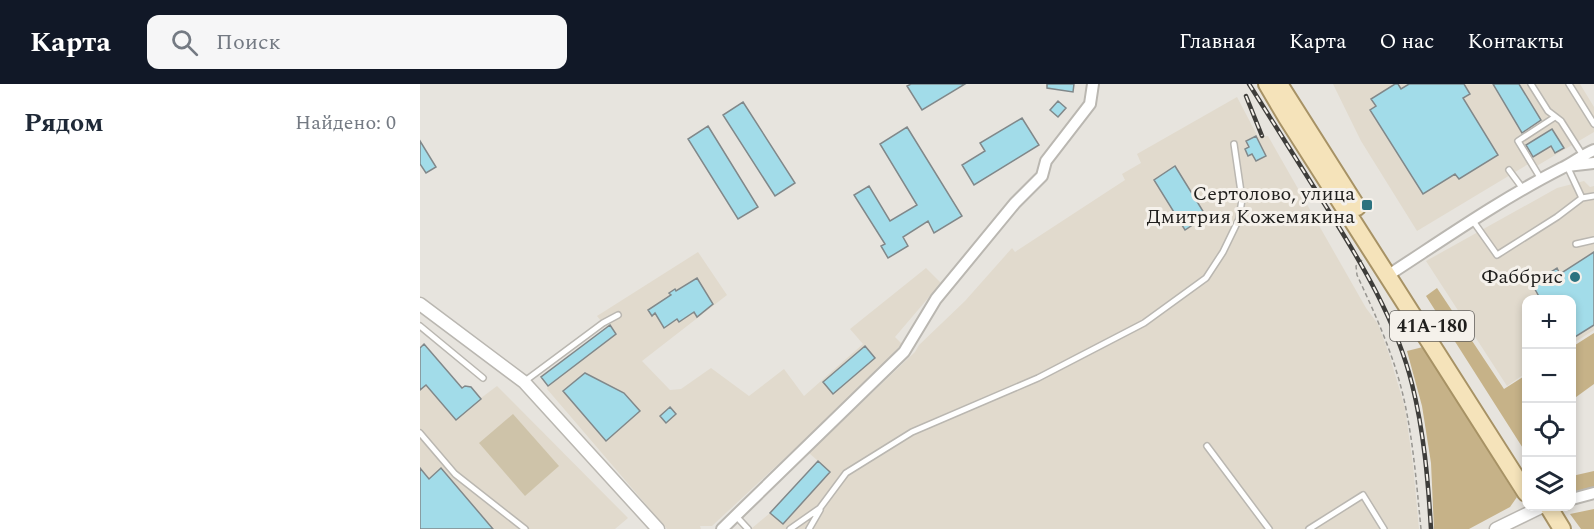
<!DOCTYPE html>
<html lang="ru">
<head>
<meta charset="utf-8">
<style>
  body { margin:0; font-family:Spectral,serif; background:#f6f6f7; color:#1f2937 }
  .controls { position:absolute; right:18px; bottom:18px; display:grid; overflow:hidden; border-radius:12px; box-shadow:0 3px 9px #0003 }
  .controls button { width:54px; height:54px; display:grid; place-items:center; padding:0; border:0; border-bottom:2px solid #e0e1e3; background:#fff; color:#1f2937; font:30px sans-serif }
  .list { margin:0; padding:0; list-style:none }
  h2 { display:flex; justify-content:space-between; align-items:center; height:78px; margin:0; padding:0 24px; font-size:26px }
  h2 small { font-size:20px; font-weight:400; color:#747a83 }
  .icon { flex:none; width:33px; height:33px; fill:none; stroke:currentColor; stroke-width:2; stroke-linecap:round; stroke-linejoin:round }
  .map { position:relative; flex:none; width:1174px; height:445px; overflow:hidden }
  header { display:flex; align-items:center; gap:36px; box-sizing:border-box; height:84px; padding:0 30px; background:#111827; color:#fff }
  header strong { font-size:28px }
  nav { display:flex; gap:33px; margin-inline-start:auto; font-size:21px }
  .search { width:420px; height:54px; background:#f6f6f7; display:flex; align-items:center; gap:15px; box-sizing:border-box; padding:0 21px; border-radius:12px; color:#747a83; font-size:22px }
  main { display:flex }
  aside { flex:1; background:#fff }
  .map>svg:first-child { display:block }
  .built { fill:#e1dacd }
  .green { fill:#cec3a9 }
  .forest { fill:#c6b288 }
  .building { fill:#a2dce9; stroke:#81888a; stroke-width:1.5 }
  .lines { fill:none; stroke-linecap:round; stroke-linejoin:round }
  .service-casing { stroke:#bab7b1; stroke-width:8 }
  .minor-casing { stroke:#bab7b1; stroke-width:14 }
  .tertiary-casing { stroke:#bab7b1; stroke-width:15 }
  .primary-casing { stroke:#a79265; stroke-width:20 }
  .path { stroke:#989691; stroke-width:1.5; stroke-dasharray:4.5 3; stroke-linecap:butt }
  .service { stroke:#fff; stroke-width:5 }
  .minor { stroke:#fff; stroke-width:10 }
  .tertiary { stroke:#fff; stroke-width:12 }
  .primary { stroke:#f5e3ba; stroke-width:16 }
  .rail-casing { stroke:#3e3d3a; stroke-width:4.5 }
  .rail { stroke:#f5f1eb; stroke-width:2; stroke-dasharray:7; stroke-linecap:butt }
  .poi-dot { fill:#2c727f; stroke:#f5f1eb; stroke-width:2 }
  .labels { text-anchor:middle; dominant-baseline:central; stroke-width:6; stroke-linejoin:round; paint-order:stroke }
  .shield { fill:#f5f1eb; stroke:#605e5b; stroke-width:1.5 }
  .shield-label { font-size:18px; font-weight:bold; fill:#201f1d }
  .poi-label { font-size:20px; fill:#201f1d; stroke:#f5f1eb; text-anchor:end }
</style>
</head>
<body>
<header>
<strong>Карта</strong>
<div class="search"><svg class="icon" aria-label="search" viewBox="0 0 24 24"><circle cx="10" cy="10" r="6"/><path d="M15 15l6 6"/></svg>Поиск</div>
<nav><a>Главная</a><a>Карта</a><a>О нас</a><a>Контакты</a></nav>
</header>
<main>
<aside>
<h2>Рядом<small>Найдено: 0</small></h2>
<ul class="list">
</ul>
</aside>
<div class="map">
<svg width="1174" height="445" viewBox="0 0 1174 445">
  <rect width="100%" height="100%" fill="#e7e4de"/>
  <!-- built -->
  <path class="built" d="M913 0H1160L1174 23V48L1115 83 1110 79 997 147 941 57Z
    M817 13 838 53 848 52 946 224 958 240 969 270 985 324 993 381 999 445H331L350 429 398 377 389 369 495 268 499 261 545 217 592 164 595 168 705 96 702 90 721 79 717 70Z
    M1164 97 1170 103 1174 102V246L1152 260V216H1106V289L1087 302 1006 177 1137 104Z
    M278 168 307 211 222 277 250 306 261 305 291 284 329 312 364 285 384 312 443 260 430 245 506 184 521 199 475 253 482 260 441 303 292 442H280L281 445H247L127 305 128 302 121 293 186 243 177 232Z
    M4 260 41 304 45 302 51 303 61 314 77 302 208 434 195 445H0V264Z"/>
  <!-- green -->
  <path class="green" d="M93 330 139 382 105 412 59 359Z"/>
  <!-- forest -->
  <path class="forest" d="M1017 204 1084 305 1106 291V369L1006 212Z
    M1174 249V300L1152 316V263Z
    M1003 263 1097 413 1090 423 1049 445H1014L1011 379 1002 322 987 267Z
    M1174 387V403L1152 408V392Z
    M1174 425V445H1161L1150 430Z"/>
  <!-- building -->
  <path class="building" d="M491 0H545L502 26 487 2Z
    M627 0H654L653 8 627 4Z
    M975 0H978L981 5 989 0H1044L1050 10 1043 14 1078 71 1039 95 1035 90 1003 110 950 26 956 22 951 15Z
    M1073 0H1099L1121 36 1102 49Z
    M638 17 646 24 638 33 630 26Z
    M323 18 375 99 355 112 303 31Z
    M602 34 619 61 554 101 542 81 565 67 560 59Z
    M288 42 338 123 318 135 268 55Z
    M487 43 542 132 514 149 508 137 483 153 488 162 468 174 461 162 465 160 434 111 449 102 470 137 497 121 460 60Z
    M1132 45 1144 64 1135 69 1131 62 1113 73 1106 61Z
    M836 52 846 72 836 77 832 70 828 72 825 65 829 63 826 57Z
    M0 57 16 83 6 89 0 80Z
    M755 82 786 132 765 146 734 96Z
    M1174 168V241L1155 253 1152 247V216H1121L1112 200 1137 184 1140 190Z
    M277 194 293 220 277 233 274 228 259 238 257 235 244 244 235 229 232 232 228 226 251 211 249 209 255 205 256 207Z
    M190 241 196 250 128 302 121 293Z
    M4 260 42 304 45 302 51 303 61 315 36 336 6 301 0 306V264Z
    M445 262 455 274 413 310 403 298Z
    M165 289 204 309 220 327 186 357 143 307Z
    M250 323 256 330 246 339 240 332Z
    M398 377 410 388 363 440 350 429Z
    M0 384 9 395 21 384 73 445H0Z"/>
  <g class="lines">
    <defs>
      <path id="service" d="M1111 0 1128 27 1141 37 1162 70
        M1149 0 1174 40
        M1147 82 1162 114 1174 112
        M1089 86 1103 105
        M1121 95 1098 57 1135 33
        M1053 137 1077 171 1137 133 1162 114
        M1156 160 1174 156
        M0 242 63 294
        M105 297 183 239 198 231
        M0 349 35 390 105 445
        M787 362 849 445
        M315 431 328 445
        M370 445 400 424 426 389 492 348 618 294 724 239 786 194 803 168 819 135 822 115 814 60
        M389 445 400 426
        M889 445 943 411 964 445"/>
      <path id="minor" d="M1147 82 1174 79
        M967 192C1024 155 1081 115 1142 84 1153 79 1162 71 1174 66
        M1152 415 1174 409
        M302 445 484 268 516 215 595 119 622 92 626 77 670 20 673 0"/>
      <path id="tertiary" d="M0 220 104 298 238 445
        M1076 445 1123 422"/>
      <path id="primary" d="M847 0 867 34 1106 409
        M859 0 937 123
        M1128 422 1142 445"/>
    </defs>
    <!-- service casing -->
    <use href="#service" class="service-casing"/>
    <!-- minor casing -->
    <use href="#minor" class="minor-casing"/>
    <!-- tertiary casing -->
    <use href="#tertiary" class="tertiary-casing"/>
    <!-- primary casing -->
    <use href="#primary" class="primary-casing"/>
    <!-- path -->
    <path class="path" d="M942 176 936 182 937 191C957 234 977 278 986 325 994 365 997 405 1001 445"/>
    <!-- service -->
    <use href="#service" class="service"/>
    <!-- minor -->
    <use href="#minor" class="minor"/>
    <!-- tertiary -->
    <use href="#tertiary" class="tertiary"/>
    <!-- primary -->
    <use href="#primary" class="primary"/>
    <defs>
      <path id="rail" d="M829 0C855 41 881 83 907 124 942 180 976 236 992 300 1004 348 1008 396 1011 445
        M826 12 842 52"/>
    </defs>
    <!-- rail casing -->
    <use href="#rail" class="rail-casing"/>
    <!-- rail -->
    <use href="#rail" class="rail"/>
  </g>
  <!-- markers -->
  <g class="poi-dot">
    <rect x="941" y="115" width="12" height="12" rx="3"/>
    <circle cx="1155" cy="193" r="6"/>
  </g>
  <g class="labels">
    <!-- shield labels -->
    <rect class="shield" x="970" y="227" width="84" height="30" rx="4.5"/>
    <g class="shield-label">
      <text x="1012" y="242">41А-180</text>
    </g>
    <!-- poi labels -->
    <g class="poi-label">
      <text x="935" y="110">Сертолово, улица<tspan x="935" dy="23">Дмитрия Кожемякина</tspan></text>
      <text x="1143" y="193">Фаббрис</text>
    </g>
  </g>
</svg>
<div class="controls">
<button>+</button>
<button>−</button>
<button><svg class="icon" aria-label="locate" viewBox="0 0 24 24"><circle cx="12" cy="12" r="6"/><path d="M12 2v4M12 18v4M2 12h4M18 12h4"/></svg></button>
<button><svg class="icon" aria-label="layers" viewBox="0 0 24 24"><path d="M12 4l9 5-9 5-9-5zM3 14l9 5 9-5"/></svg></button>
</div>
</div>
</main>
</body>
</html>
